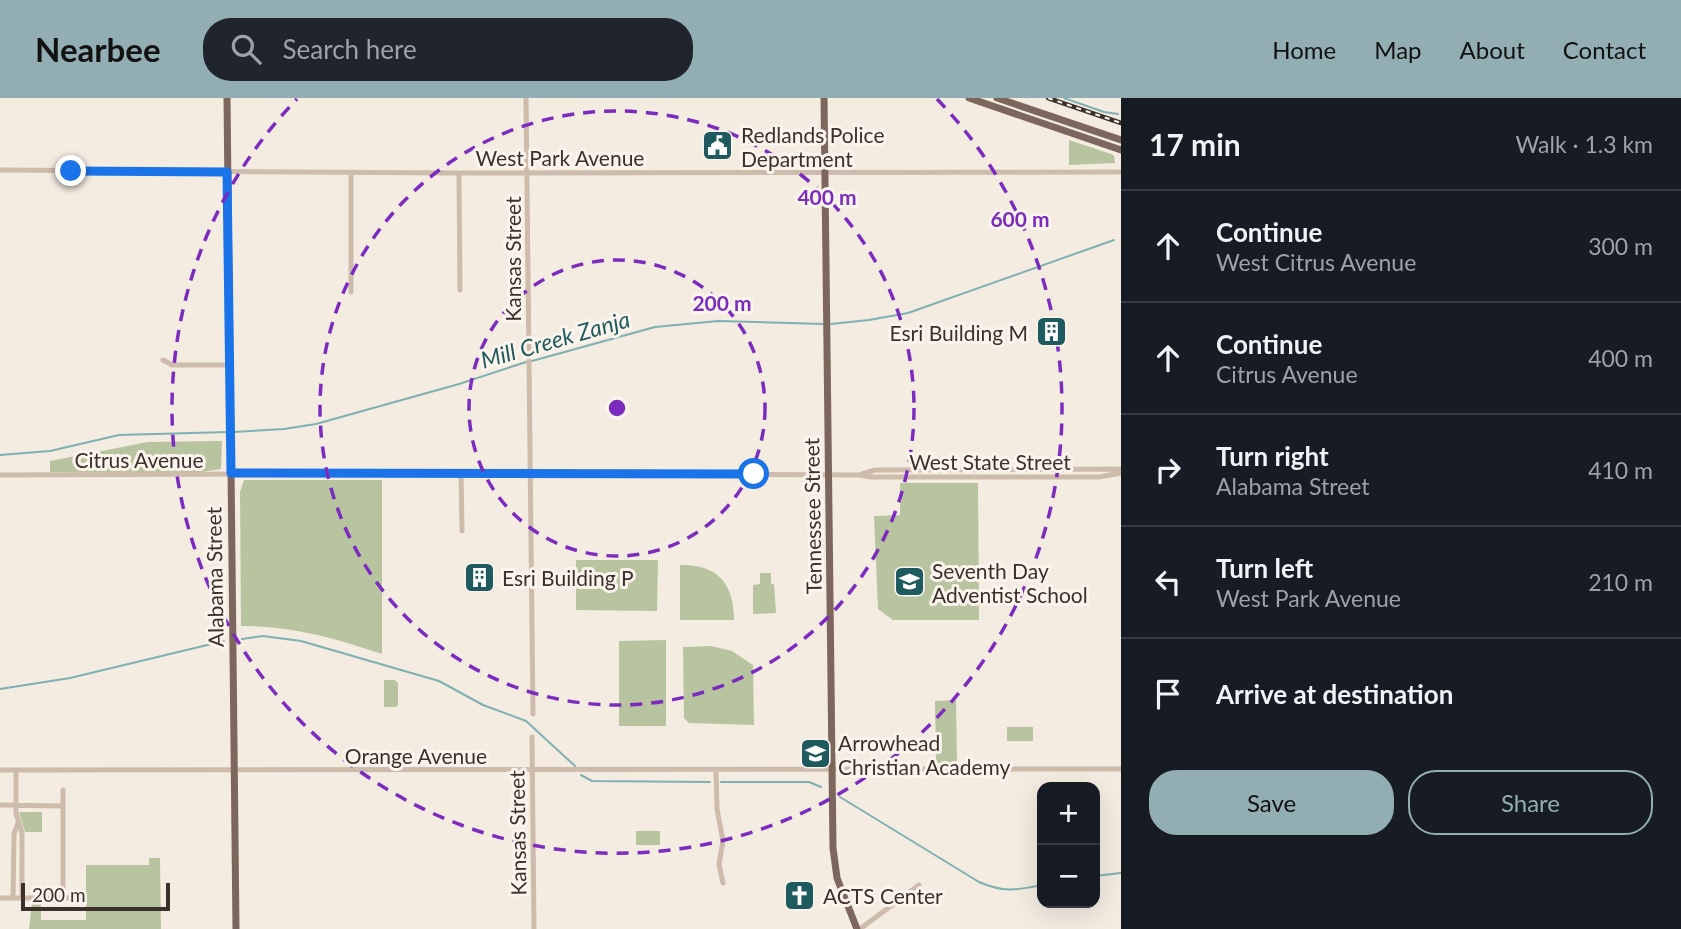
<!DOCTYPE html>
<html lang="en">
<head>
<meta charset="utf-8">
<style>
  body { margin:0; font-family:Lato,sans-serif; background:#20242c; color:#f1f3f6 }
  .controls { position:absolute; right:21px; bottom:21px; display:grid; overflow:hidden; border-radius:14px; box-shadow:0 7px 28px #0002 }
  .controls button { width:63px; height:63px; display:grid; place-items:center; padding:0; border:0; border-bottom:2px solid #363941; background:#171b24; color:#f1f3f6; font:35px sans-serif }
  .scale { position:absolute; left:21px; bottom:18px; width:149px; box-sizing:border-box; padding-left:7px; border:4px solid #3b302b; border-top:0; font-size:19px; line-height:24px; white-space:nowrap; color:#3b302b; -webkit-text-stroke:5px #fbf5ee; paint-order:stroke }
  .stop { position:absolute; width:21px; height:21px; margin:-16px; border:5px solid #1a73e8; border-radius:50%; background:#fff }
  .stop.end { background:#1a73e8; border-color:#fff; box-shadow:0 2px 7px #0008 }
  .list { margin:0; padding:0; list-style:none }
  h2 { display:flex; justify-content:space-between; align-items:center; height:91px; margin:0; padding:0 28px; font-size:30px }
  h2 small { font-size:23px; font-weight:400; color:#9ea1a6 }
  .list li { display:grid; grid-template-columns:46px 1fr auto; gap:21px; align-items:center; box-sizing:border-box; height:112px; padding:0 28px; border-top:2px solid #363941 }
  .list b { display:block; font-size:26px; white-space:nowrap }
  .list p { margin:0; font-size:23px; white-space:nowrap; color:#9ea1a6 }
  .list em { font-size:23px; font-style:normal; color:#9ea1a6 }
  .actions { display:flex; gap:14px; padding:21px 28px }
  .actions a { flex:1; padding:16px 0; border:2px solid #92aeb2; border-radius:28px; text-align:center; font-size:24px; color:#92aeb2 }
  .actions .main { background:#92aeb2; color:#111 }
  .icon { flex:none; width:38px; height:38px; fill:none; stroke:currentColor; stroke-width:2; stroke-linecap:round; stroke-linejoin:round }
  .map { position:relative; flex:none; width:1121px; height:831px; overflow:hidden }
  header { display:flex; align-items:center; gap:42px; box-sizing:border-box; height:98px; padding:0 35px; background:#92aeb2; color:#111 }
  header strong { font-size:33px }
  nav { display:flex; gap:38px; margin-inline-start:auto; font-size:24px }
  .search { width:490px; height:63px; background:#20242c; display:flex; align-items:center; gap:18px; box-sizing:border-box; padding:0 24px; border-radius:28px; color:#9ea1a6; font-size:26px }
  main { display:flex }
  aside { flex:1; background:#171b24 }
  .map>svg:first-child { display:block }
  .green { fill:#b8c4a0 }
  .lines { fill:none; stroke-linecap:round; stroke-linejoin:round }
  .stream { stroke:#7fb0b2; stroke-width:2 }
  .minor { stroke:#cdbbac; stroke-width:5 }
  .major { stroke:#7d675c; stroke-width:7 }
  .rail-casing { stroke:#3b302b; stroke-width:4.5 }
  .rail { stroke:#fbf5ee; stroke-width:2; stroke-dasharray:5; stroke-linecap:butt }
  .route { stroke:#1a73e8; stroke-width:9 }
  .ring { fill:none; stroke:#7b2cbf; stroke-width:3.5; stroke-dasharray:12 9 }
  .labels { text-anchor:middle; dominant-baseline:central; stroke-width:6; stroke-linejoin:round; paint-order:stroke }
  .poi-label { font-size:21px; fill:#3b302b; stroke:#fbf5ee; text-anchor:start }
  .street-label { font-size:21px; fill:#3b302b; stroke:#fbf5ee }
  .water-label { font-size:23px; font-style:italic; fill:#1f5a5e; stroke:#fbf5ee }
  .centre { fill:#7b2cbf; stroke:#fbf5ee; stroke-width:3.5 }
  .ring-label { font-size:21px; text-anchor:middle; font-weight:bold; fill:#7b2cbf; stroke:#fbf5ee; stroke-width:6; stroke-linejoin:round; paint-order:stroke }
</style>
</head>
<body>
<header>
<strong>Nearbee</strong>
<div class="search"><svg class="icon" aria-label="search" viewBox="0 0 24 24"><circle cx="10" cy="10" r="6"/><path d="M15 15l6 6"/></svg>Search here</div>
<nav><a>Home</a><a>Map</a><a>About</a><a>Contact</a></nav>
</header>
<main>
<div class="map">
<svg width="1121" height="831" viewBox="0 0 1121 831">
  <rect width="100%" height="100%" fill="#f4ebe1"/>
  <!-- green -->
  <path class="green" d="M1069 42 1114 57 1115 65 1069 67Z
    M222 343 221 371 195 375 50 374V363L148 344Z
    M244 382H382V556C334 540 292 528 241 528L240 394Z
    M900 385H978L979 522H893L878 511 874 418 900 417Z
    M576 462H658L657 513 576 512Z
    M680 467C718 466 734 486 734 522H680Z
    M760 475H771V486H774L776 515 753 516V487L760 486Z
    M666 542V628H619V543Z
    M711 548 732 553 753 567 754 627 689 625 684 620 683 549Z
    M384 582H395L398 585V607L396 609H384Z
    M956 602 957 665H936L935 603Z
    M1007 629H1033V643H1007Z
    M19 714H42V734H25Z
    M636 733H660V747H636Z
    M149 760H160L161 831H29L32 804H41V822H86V767H149Z"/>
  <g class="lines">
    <!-- stream -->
    <path class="stream" d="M1064 0 1104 14 1118 16
      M831 226 869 222 908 215 1114 142
      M532 263 655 229 718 223 825 226
      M233 334 284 331 316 326 459 286 526 264
      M0 357 50 353 119 337 228 334
      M242 541 263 538 301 543 439 583 483 607 526 623 575 668
      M0 591 70 580 224 543
      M581 677 592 683 710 684
      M721 684H809L821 689
      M840 699 979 784C1004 795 1017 792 1042 787
      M1095 778 1121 775"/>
    <!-- minor -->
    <path class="minor" d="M526 0 533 616
      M0 72 459 75 1121 74
      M351 75V194
      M459 75 460 192
      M163 262 172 267H230
      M461 375 462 433
      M862 376 875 372 1121 371
      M0 377 461 375 859 377 872 379H1099L1121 375
      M532 639 534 831
      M0 672 1121 671
      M16 672V715L22 735V800
      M716 672 717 711 723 743 719 766 723 785
      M0 707 63 708
      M0 800H80
      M13 800 14 736 18 725
      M63 800V692
      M860 831 919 787"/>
    <!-- major -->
    <path class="major" d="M227 0 236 831
      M824 0 833 750 837 780 857 831
      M969 0 1121 52
      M997 0 1121 42"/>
    <defs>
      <path id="rail" d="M1048 0 1121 25"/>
    </defs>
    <!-- rail casing -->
    <use href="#rail" class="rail-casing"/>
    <!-- rail -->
    <use href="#rail" class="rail"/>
  </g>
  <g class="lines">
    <!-- route -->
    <path class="route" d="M71 73 227 74 231 375 754 376"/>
  </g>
  <!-- distance rings -->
  <g class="ring">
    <circle cx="617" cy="310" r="148"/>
    <circle cx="617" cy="310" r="297"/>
    <path d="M937 1A445 445 0 1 1 297 1"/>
  </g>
  <!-- icons -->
  <defs>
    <symbol id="civic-square" viewBox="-11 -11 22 22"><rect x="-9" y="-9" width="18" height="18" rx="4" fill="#1f5a5e" stroke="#fbf5ee"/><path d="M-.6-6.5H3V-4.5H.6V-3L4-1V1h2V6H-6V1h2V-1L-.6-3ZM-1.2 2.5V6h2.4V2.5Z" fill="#fff"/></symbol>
    <symbol id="building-square" viewBox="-11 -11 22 22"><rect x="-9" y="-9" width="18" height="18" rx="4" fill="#1f5a5e" stroke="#fbf5ee"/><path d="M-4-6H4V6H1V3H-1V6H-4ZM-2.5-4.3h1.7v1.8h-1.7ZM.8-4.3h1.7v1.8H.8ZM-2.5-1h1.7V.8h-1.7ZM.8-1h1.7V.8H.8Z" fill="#fff"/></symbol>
    <symbol id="school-square" viewBox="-11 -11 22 22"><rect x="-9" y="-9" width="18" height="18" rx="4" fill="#1f5a5e" stroke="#fbf5ee"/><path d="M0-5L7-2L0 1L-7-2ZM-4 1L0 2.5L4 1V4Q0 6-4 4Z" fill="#fff"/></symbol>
    <symbol id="church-square" viewBox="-11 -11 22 22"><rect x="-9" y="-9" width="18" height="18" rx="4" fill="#1f5a5e" stroke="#fbf5ee"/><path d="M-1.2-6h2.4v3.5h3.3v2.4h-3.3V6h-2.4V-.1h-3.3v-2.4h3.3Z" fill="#fff"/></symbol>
  </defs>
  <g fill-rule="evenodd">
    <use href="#civic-square" x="700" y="30" width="35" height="35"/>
    <use href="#building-square" x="1034" y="216" width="35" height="35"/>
    <use href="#building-square" x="462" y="462" width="35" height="35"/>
    <use href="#school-square" x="892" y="466" width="35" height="35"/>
    <use href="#school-square" x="798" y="638" width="35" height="35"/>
    <use href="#church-square" x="782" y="780" width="35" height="35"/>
  </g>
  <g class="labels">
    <!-- poi labels -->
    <g class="poi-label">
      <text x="741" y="36">Redlands Police<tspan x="741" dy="24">Department</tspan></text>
      <text x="1028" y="234" text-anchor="end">Esri Building M</text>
      <text x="932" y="472">Seventh Day<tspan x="932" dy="24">Adventist School</tspan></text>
      <text x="502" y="479">Esri Building P</text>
      <text x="838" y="644">Arrowhead<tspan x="838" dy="24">Christian Academy</tspan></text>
      <text x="823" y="797">ACTS Center</text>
    </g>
    <!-- street labels -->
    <g class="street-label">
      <text x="560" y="59">West Park Avenue</text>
      <text transform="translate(512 161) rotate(-90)">Kansas Street</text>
      <text x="139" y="361">Citrus Avenue</text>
      <text x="990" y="363">West State Street</text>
      <text transform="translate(812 418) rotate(-91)">Tennessee Street</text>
      <text transform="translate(214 479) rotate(-91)">Alabama Street</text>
      <text x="416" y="657">Orange Avenue</text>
      <text transform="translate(517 735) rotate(-91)">Kansas Street</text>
    </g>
    <!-- water labels -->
    <g class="water-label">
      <text transform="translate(555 241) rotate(-16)">Mill Creek Zanja</text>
    </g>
  </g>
  <circle cx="617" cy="310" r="10" class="centre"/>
  <g class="ring-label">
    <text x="827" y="107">400 m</text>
    <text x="1020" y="129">600 m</text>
    <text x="722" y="213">200 m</text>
  </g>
</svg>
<div class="controls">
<button>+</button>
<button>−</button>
</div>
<div class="scale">200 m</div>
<div class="stop" style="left:754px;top:376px"></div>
<div class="stop end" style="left:71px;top:73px"></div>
</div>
<aside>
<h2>17 min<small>Walk · 1.3 km</small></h2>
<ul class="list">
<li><svg class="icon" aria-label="ahead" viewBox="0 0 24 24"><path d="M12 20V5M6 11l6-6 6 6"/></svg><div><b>Continue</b><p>West Citrus Avenue</p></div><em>300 m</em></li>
<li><svg class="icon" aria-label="ahead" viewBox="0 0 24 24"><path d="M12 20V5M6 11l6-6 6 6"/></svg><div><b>Continue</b><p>Citrus Avenue</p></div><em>400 m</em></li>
<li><svg class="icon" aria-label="right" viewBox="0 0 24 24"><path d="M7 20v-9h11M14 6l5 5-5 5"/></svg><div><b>Turn right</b><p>Alabama Street</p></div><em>410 m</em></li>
<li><svg class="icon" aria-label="left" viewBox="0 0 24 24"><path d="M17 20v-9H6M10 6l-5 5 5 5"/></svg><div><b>Turn left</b><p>West Park Avenue</p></div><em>210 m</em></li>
<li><svg class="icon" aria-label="arrive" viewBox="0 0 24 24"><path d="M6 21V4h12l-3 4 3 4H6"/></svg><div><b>Arrive at destination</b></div></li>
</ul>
<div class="actions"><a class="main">Save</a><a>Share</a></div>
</aside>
</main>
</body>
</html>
